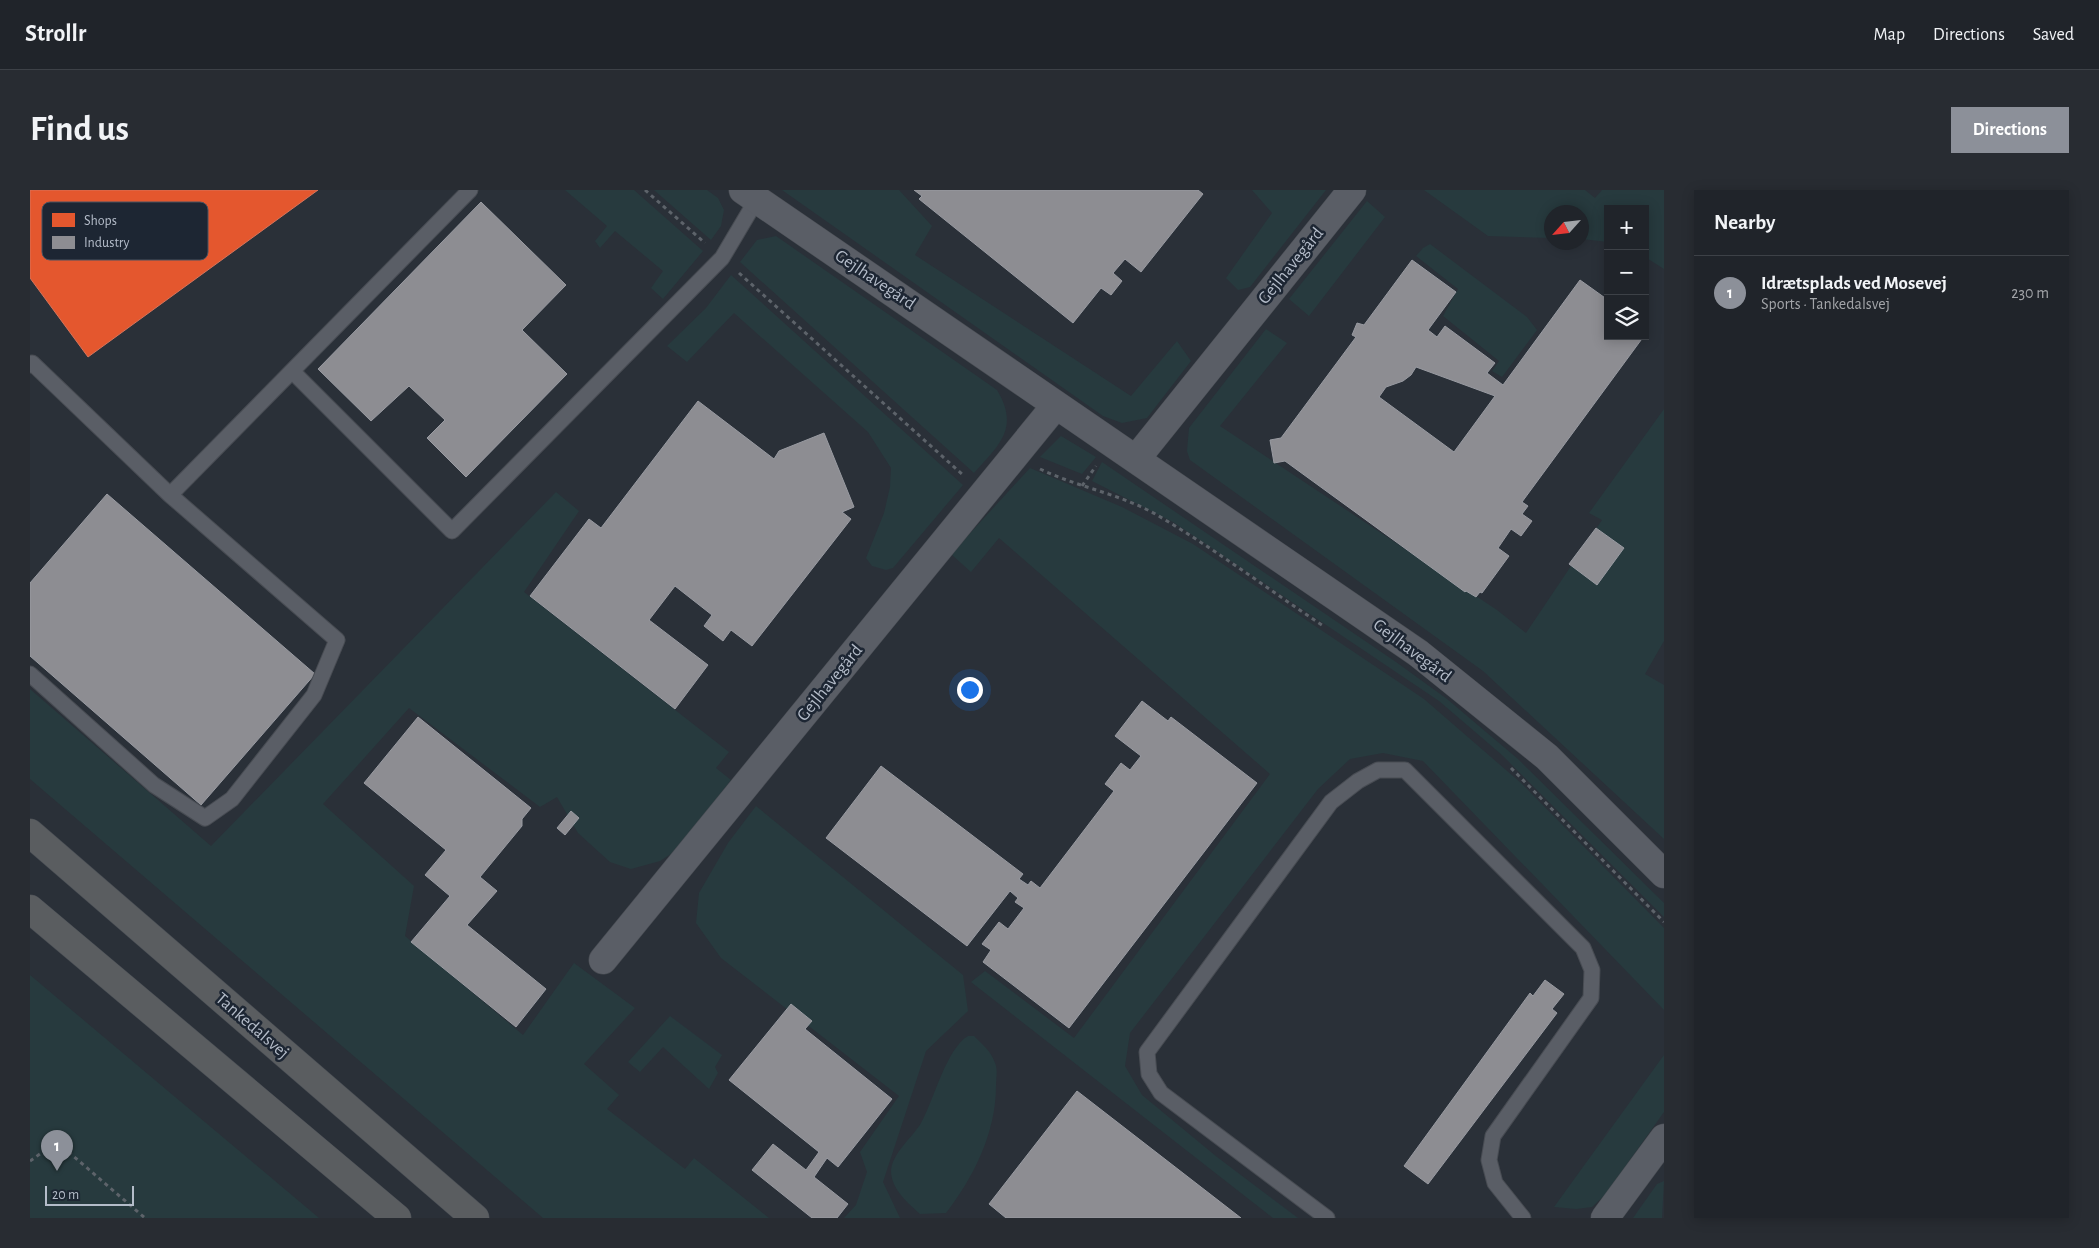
<!DOCTYPE html>
<html lang="en">
<head>
<meta charset="utf-8">
<style>
  body { margin:0; font-family:"Alegreya Sans",sans-serif; background:#282c32; color:#f1f3f6 }
  .controls { position:absolute; right:15px; top:15px; display:grid; overflow:hidden; border-radius:0px; box-shadow:0 2px 12px #0003 }
  .controls button { width:45px; height:45px; display:grid; place-items:center; padding:0; border:0; border-bottom:1px solid #3d4147; background:#20242a; color:#f1f3f6; font:25px sans-serif }
  .compass { position:absolute; left:1514px; top:15px; width:45px; height:45px; border-radius:50%; background:#20242a; box-shadow:0 2px 12px #0003; rotate:243deg }
  .scale { position:absolute; left:15px; bottom:12px; width:89px; box-sizing:border-box; padding-left:5px; border:2px solid #b4bcc9; border-top:0; font-size:14px; line-height:18px; white-space:nowrap; color:#b4bcc9; -webkit-text-stroke:4px #1d2633; paint-order:stroke }
  .you { position:absolute; left:939px; top:499px; width:18px; height:18px; margin:-12px; border:4px solid #fff; border-radius:50%; background:#1a73e8; box-shadow:0 0 0 8px #1a73e833 }
  .badge { display:grid; place-items:center; width:32px; height:32px; border-radius:50%; background:#8c9099; color:#fff; font-size:16px; font-weight:700 }
  .pin { position:absolute; translate:-50% -41px; filter:drop-shadow(0 1px 2px #0008) }
  .pin::after { content:''; position:absolute; top:26px; width:18px; height:15px; background:inherit; clip-path:polygon(0 0,100% 0,50% 100%) }
  .list { margin:0; padding:0; list-style:none }
  h2 { display:flex; justify-content:space-between; align-items:center; height:65px; margin:0; padding:0 20px; font-size:21px }
  h2 small { font-size:16px; font-weight:400; color:#a2a4a8 }
  .list li { display:grid; grid-template-columns:32px 1fr auto; gap:15px; align-items:center; box-sizing:border-box; height:75px; padding:0 20px; border-top:1px solid #3d4147 }
  .list b { display:block; font-size:19px; white-space:nowrap }
  .list p { margin:0; font-size:16px; white-space:nowrap; color:#a2a4a8 }
  .list em { font-size:16px; font-style:normal; color:#a2a4a8 }
  .icon { flex:none; width:28px; height:28px; fill:none; stroke:currentColor; stroke-width:2; stroke-linecap:round; stroke-linejoin:round }
  .map { position:relative; flex:none; width:1634px; height:1028px; overflow:hidden; border-radius:0px }
  header { display:flex; align-items:center; gap:30px; box-sizing:border-box; height:70px; padding:0 25px; background:#20242a; border-bottom:1px solid #3d4147 }
  header strong { font-size:24px }
  nav { display:flex; gap:28px; margin-inline-start:auto; font-size:18px }
  .intro { display:flex; align-items:center; justify-content:space-between; box-sizing:border-box; height:120px; padding:0 30px }
  h1 { margin:0; font-size:35px }
  .button { padding:12px 22px; border-radius:0px; background:#8c9099; color:#fff; font-size:18px; font-weight:700 }
  main { display:flex; gap:30px; padding:0 30px }
  aside { flex:1; background:#20242a; border-radius:0px; box-shadow:0 2px 12px #0003 }
  .map>svg:first-child { display:block }
  .green { fill:#273a3e }
  .shops { fill:#e4572e; stroke:#d6755c }
  .industry { fill:#8d8d92; stroke:#999ba2; fill-rule:evenodd }
  .lines { fill:none; stroke-linecap:round; stroke-linejoin:round }
  .lane-casing { stroke:#484c53; stroke-width:17 }
  .street-casing { stroke:#484c53; stroke-width:29 }
  .highway-casing { stroke:#474c53; stroke-width:29 }
  .path { stroke:#5d636a; stroke-width:3; stroke-dasharray:4 4; stroke-linecap:butt }
  .lane { stroke:#5a5e66; stroke-width:15 }
  .street { stroke:#5a5e66; stroke-width:28 }
  .highway { stroke:#5a5d60; stroke-width:28 }
  .labels { text-anchor:middle; dominant-baseline:central; stroke-width:5; stroke-linejoin:round; paint-order:stroke }
  .street-label { font-size:18px; fill:#b4bcc9; stroke:#1d2633 }
  .key { fill:#1d2633; stroke:#4a5360; stroke-width:1 }
  .key-label { font-size:14px; fill:#b4bcc9 }
</style>
</head>
<body>
<header>
<strong>Strollr</strong>
<nav><a>Map</a><a>Directions</a><a>Saved</a></nav>
</header>
<div class="intro"><h1>Find us</h1><a class="button">Directions</a></div>
<main>
<div class="map">
<svg width="1634" height="1028" viewBox="0 0 1634 1028">
  <rect width="100%" height="100%" fill="#2a3038"/>
  <!-- green -->
  <path class="green" d="M535 0H604L673 61 633 109 621 98 633 81 585 41 570 58 565 51 577 36Z
    M624 0H677L688 8 694 20 691 36 681 50Z
    M752 0H869L902 36 885 65 1101 206 1147 151 1161 171 1117 228 1092 233 1073 226Z
    M1222 0H1296L1220 97 1208 100 1196 88 1242 23Z
    M1394 0H1555L1565 8 1572 0H1634V79L1615 67V19H1578V52L1552 49V22H1522L1521 48 1458 46Z
    M1337 11 1355 27 1279 126 1259 109Z
    M746 46 967 200C990 238 969 255 944 283L710 72 727 50Z
    M1400 54 1497 127 1507 140 1472 187 1462 181 1469 171 1413 126 1428 99 1386 66 1393 58Z
    M701 85 933 295 863 378 856 380 842 376 836 368 854 323 860 297 861 278 838 242 704 123 657 172 637 156 676 118Z
    M1236 139 1257 153 1190 236 1467 420 1496 443 1572 330 1559 323 1634 219V451L1615 484 1634 495V649L1453 481 1160 270 1157 261 1159 238Z
    M1031 246 1066 267 1052 284 1010 267Z
    M1072 272 1366 472 1417 509 1488 569 1634 713V727L1472 565 1409 511 1143 332 1062 291Z
    M1000 278 1092 317 1163 354 1394 509 1491 593 1634 738V820L1393 571 1353 563 1320 569 1288 599 1100 843 1095 876 1112 905 1187 967 1268 1028H1243L941 792 955 781 1044 848 1240 584 969 348 941 382 921 364Z
    M526 302 549 321 494 402 699 562 686 578 701 590 647 660 630 671 601 679 580 672 548 643 527 607 510 617 379 518 293 614 384 696 375 746 493 845 544 773 605 818 554 874 589 905 577 919 655 979 664 968 739 1028H513L0 589V499L181 656Z
    M726 616 933 785 938 821 896 861 853 992 870 1028H814L826 1015 837 982 830 962 869 906 691 768 666 733 669 703 698 653Z
    M0 785 289 1028H0Z
    M640 826 692 865 685 877 688 883 679 899 633 857 610 882 598 872Z
    M938 846H944C952 854 961 861 965 873 968 879 966 888 966 896 966 942 944 987 916 1023L890 1024C879 1014 861 999 861 981 862 963 883 947 891 933 904 910 916 859 938 846Z
    M1634 865V922L1575 1005 1562 1017 1546 1019 1524 1017Z
    M1634 991 1632 1028H1603L1627 994Z"/>
  <!-- shops -->
  <path class="shops" d="M0 0H288L58 167 0 88Z"/>
  <!-- industry -->
  <path class="industry" d="M884 0H1168L1173 4 1111 82 1095 69 1083 83 1092 91 1081 105 1071 98 1043 133 889 9 892 6Z
    M451 12 536 95 492 140 537 184 436 287 397 248 415 230 379 196 341 231 288 179Z
    M1382 70 1426 102 1398 140 1407 147 1415 136 1465 173 1457 183 1473 195 1550 90 1578 110V146H1614L1492 312 1498 316 1492 324 1502 331 1491 346 1481 339 1468 358 1479 366 1452 403 1450 402 1446 407 1436 401 1435 402 1255 271 1244 273 1240 250 1251 248 1326 147 1322 145 1327 133 1334 135ZM1386 177 1465 206 1424 262 1349 207 1356 197 1373 191 1381 185Z
    M668 211 744 269 749 261 794 243 824 317 812 322 821 329 722 456 701 440 693 451 674 436 682 425 645 396 619 430 678 475 645 519 500 406 559 329 571 338Z
    M77 304 285 484 171 615 0 466V393Z
    M1566 338 1594 358 1567 395 1539 374Z
    M1112 511 1138 531 1141 527 1227 593 1039 838 953 772 961 760 952 754 969 732 978 739 994 718 985 712 988 708 980 701 937 756 796 648 851 576 993 684 989 689 998 695 1001 691 1010 698 1084 601 1075 594 1091 573 1100 580 1111 566 1085 546Z
    M388 527 501 618 492 629V636L450 687 467 701 437 735 516 799 486 837 381 752 420 706 395 685 416 660 334 593Z
    M541 621 549 628 535 645 527 638Z
    M1515 790 1534 804 1522 819 1527 823 1398 994 1374 976 1500 803 1503 806Z
    M761 814 782 831 775 839 862 909 808 977 797 968 784 987 818 1014 807 1028H782L722 980 743 954 776 980 789 962 699 890Z
    M1047 901 1211 1028H976L959 1014Z"/>
  <g class="lines">
    <defs>
      <path id="lane" d="M440 0 262 181 422 341 692 68 727 9
        M0 175 2 173 140 305 307 450 284 505 202 609 175 628 124 595 0 484
        M140 305 262 181
        M1297 1028 1131 903 1119 884 1117 862 1301 612 1328 591 1348 580H1375L1553 758 1562 780 1561 808 1463 946 1459 970 1465 993 1493 1028"/>
      <path id="street" d="M713 0 1388 463 1517 567 1634 684
        M1106 269 1322 0
        M573 770 1026 215
        M1575 1028 1634 948"/>
      <path id="highway" d="M0 643 445 1028
        M0 719 367 1028"/>
    </defs>
    <!-- lane casing -->
    <use href="#lane" class="lane-casing"/>
    <!-- street casing -->
    <use href="#street" class="street-casing"/>
    <!-- highway casing -->
    <use href="#highway" class="highway-casing"/>
    <!-- path -->
    <path class="path" d="M615 0 675 53
      M709 83 933 285
      M1010 279C1047 297 1091 304 1127 325 1185 359 1239 400 1295 437
      M1052 296 1066 276
      M1481 578 1634 732
      M0 971 27 952 115 1028"/>
    <!-- lane -->
    <use href="#lane" class="lane"/>
    <!-- street -->
    <use href="#street" class="street"/>
    <!-- highway -->
    <use href="#highway" class="highway"/>
  </g>
  <g class="labels">
    <!-- street labels -->
    <g class="street-label">
      <text transform="translate(1261 76) rotate(-51)">Gejlhavegård</text>
      <text transform="translate(845 90) rotate(34)">Gejlhavegård</text>
      <text transform="translate(1382 461) rotate(37)">Gejlhavegård</text>
      <text transform="translate(800 493) rotate(-51)">Gejlhavegård</text>
      <text transform="translate(222 836) rotate(41)">Tankedalsvej</text>
    </g>
  </g>
  <!-- legend -->
  <rect x="12" y="12" width="166" height="58" rx="8" class="key"/>
  <rect x="22" y="23" width="23" height="14" fill="#e4572e"/>
  <rect x="22" y="46" width="23" height="13" fill="#8d8d92"/>
  <g class="key-label">
    <text x="54" y="35">Shops</text>
    <text x="54" y="57">Industry</text>
  </g>
</svg>
<div class="controls">
<button>+</button>
<button>−</button>
<button><svg class="icon" aria-label="layers" viewBox="0 0 24 24"><path d="M12 4l9 5-9 5-9-5zM3 14l9 5 9-5"/></svg></button>
</div>
<svg class="compass" viewBox="-18 -18 36 36"><path d="M0-13l5 13h-10z" fill="#e53935"/><path d="M0 13l5-13h-10z" fill="#a2a4a8"/></svg>
<div class="scale">20 m</div>
<div class="you"></div>
<div class="pin badge" style="left:27px;top:981px">1</div>
</div>
<aside>
<h2>Nearby<small></small></h2>
<ul class="list">
<li><span class="badge">1</span><div><b>Idrætsplads ved Mosevej</b><p>Sports · Tankedalsvej</p></div><em>230 m</em></li>
</ul>
</aside>
</main>
</body>
</html>
